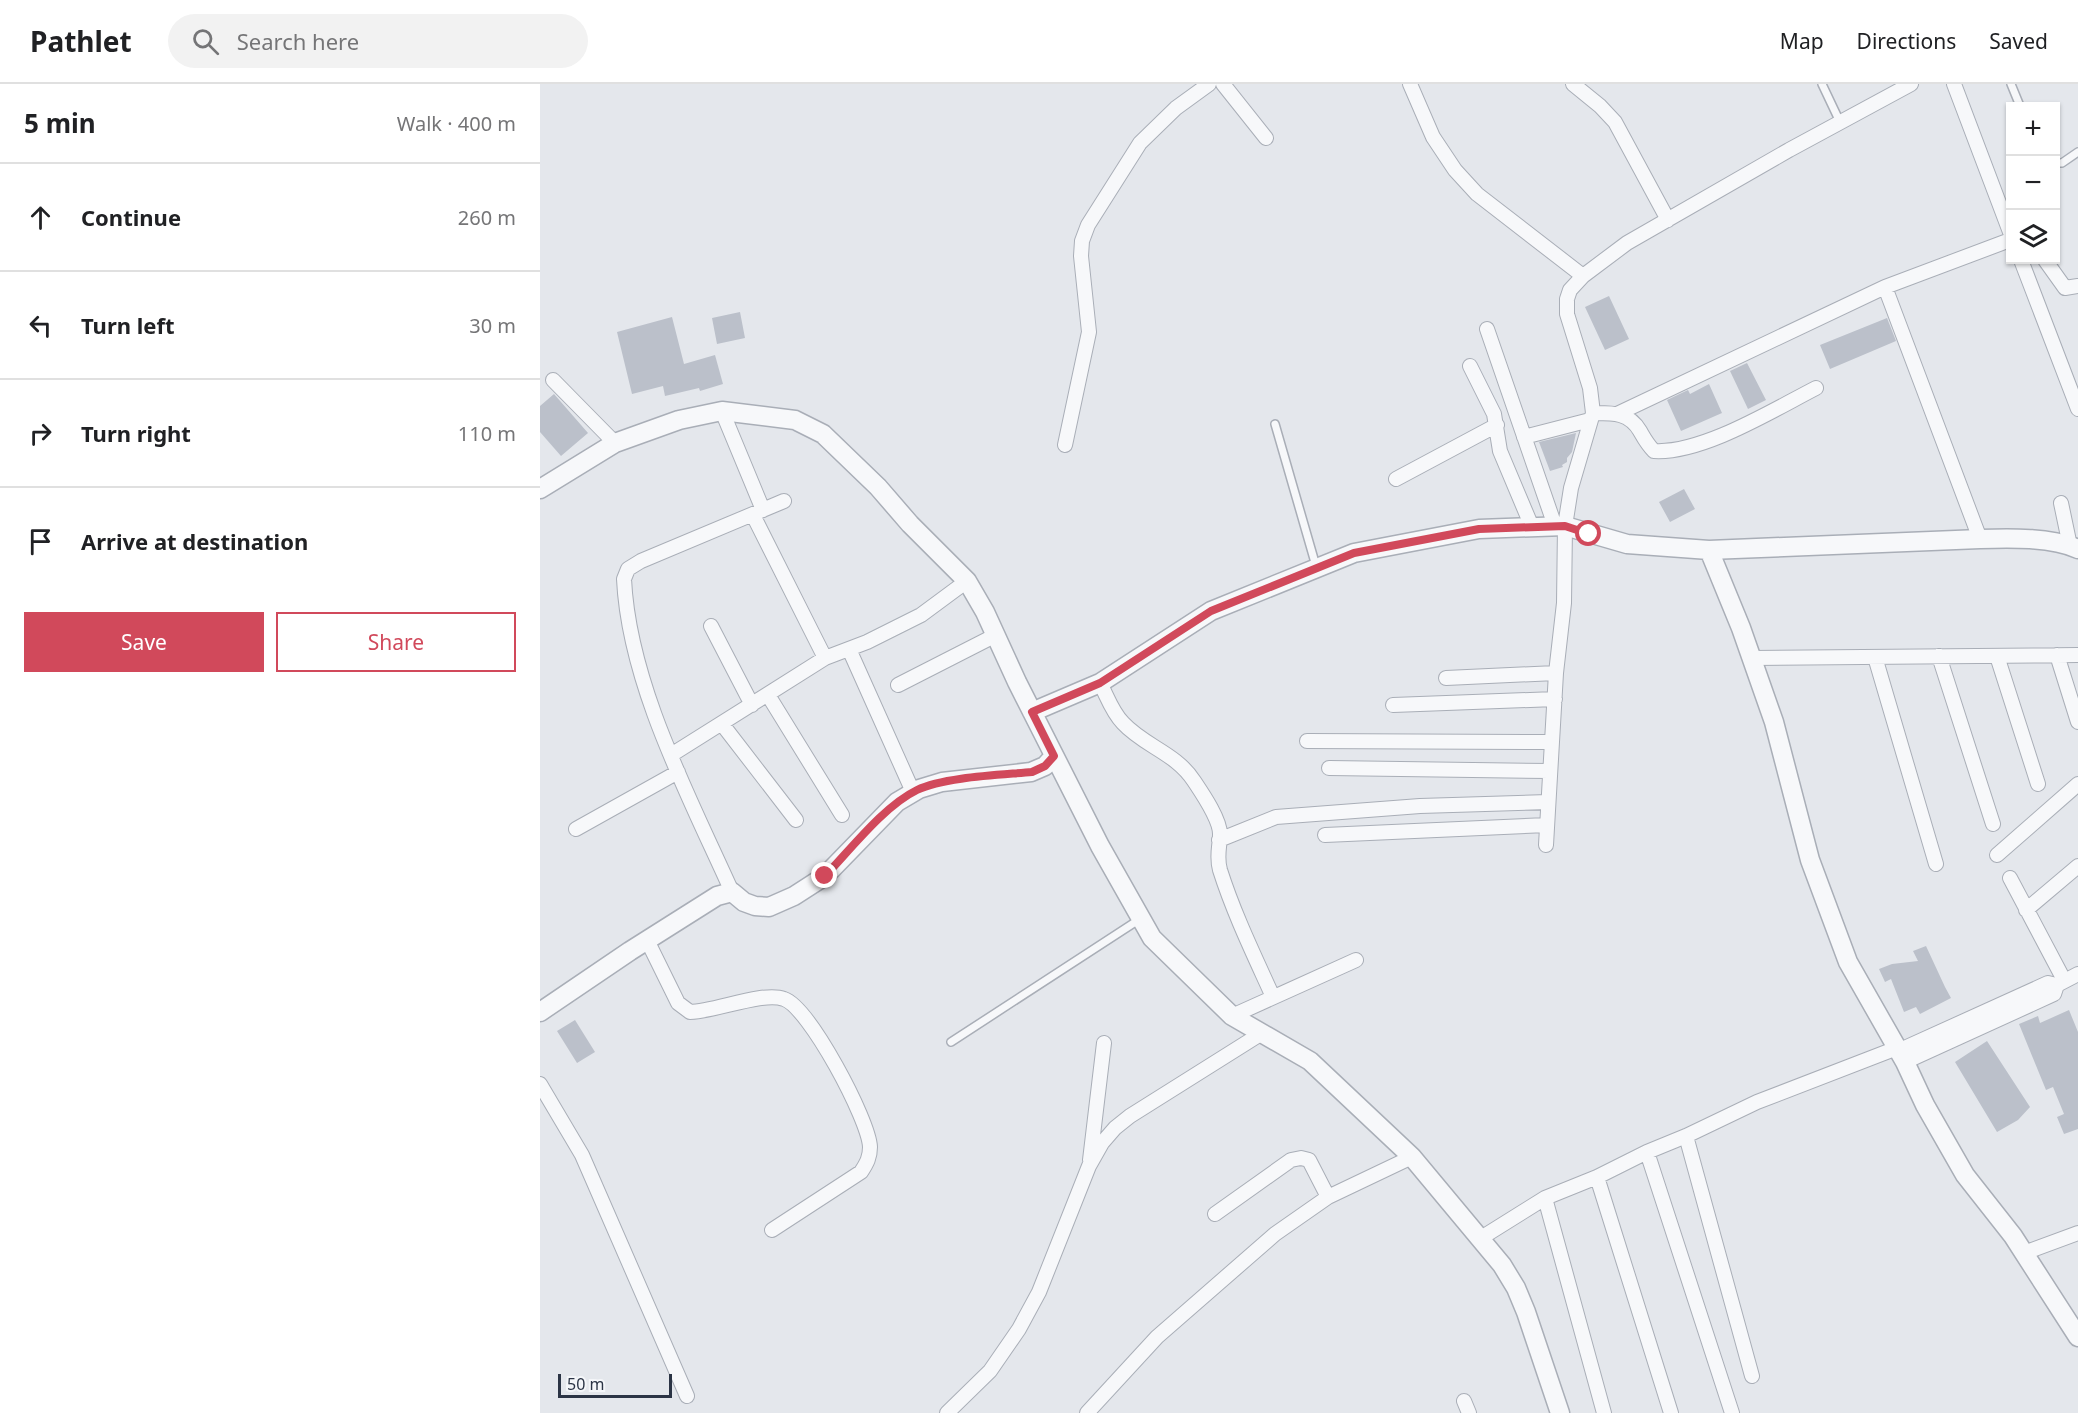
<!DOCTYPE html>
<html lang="en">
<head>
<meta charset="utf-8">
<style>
  body { margin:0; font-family:"Noto Sans",sans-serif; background:#f2f2f2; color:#202124 }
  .controls { position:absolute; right:18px; top:18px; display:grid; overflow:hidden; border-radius:0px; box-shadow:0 2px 4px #0004 }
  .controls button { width:54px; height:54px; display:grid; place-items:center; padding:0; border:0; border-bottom:2px solid #e0e0e0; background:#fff; color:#202124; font:30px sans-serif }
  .scale { position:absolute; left:18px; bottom:15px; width:114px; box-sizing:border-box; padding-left:6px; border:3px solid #2b3445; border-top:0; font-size:16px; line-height:21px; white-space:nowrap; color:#2b3445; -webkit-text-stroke:4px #f4f6f9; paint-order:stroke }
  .stop { position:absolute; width:18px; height:18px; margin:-14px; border:4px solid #d1495b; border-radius:50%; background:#fff }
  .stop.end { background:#d1495b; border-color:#fff; box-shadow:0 2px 6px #0008 }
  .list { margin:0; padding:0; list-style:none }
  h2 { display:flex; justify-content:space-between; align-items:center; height:78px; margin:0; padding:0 24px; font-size:26px }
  h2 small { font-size:20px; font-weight:400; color:#757577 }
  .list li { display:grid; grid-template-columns:39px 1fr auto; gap:18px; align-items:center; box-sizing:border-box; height:108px; padding:0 24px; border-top:2px solid #e0e0e0 }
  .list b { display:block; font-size:22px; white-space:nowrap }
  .list em { font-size:20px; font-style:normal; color:#757577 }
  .actions { display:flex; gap:12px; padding:18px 24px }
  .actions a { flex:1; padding:14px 0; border:2px solid #d1495b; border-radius:0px; text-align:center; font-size:21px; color:#d1495b }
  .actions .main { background:#d1495b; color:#fff }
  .icon { flex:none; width:33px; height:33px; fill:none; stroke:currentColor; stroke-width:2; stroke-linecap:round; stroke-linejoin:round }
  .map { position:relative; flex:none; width:1538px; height:1329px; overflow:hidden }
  header { display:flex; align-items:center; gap:36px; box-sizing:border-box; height:84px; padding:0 30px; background:#fff; border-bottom:2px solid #e0e0e0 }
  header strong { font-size:28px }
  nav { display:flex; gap:33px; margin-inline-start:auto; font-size:21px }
  .search { width:420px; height:54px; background:#f2f2f2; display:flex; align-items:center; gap:15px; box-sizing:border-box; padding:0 21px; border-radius:33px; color:#757577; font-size:22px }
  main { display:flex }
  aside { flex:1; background:#fff }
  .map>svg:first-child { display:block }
  .building { fill:#bbc0ca }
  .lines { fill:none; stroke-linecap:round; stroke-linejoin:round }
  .service-casing { stroke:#a9aeb7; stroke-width:10 }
  .minor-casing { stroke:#a9aeb7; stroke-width:16 }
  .tertiary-casing { stroke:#a9aeb7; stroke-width:21 }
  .service { stroke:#f7f8fa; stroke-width:7 }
  .minor { stroke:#f7f8fa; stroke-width:14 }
  .tertiary { stroke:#f7f8fa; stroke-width:18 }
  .route { stroke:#d1495b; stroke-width:8 }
</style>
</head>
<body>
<header>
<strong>Pathlet</strong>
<div class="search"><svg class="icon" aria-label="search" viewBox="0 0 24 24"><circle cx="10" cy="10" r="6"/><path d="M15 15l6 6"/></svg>Search here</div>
<nav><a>Map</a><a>Directions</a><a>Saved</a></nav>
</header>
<main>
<aside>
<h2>5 min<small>Walk · 400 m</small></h2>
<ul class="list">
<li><svg class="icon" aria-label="ahead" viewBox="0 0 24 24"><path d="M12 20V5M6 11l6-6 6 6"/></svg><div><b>Continue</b></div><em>260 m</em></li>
<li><svg class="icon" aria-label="left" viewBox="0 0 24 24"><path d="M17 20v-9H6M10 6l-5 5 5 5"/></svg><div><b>Turn left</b></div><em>30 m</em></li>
<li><svg class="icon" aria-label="right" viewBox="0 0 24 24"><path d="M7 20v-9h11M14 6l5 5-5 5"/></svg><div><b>Turn right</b></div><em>110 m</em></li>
<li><svg class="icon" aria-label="arrive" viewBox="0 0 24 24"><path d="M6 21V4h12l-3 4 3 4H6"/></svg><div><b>Arrive at destination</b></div></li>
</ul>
<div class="actions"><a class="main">Save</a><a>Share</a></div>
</aside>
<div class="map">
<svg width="1538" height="1329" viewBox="0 0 1538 1329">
  <rect width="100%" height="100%" fill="#e4e7ec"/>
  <!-- building -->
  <path class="building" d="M1069 212 1089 255 1065 266 1045 223Z
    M200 228 205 254 177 260 172 234Z
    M132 233 144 280 175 271 183 300 160 307 159 304 125 312 123 302 92 310 77 248Z
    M1347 234 1356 257 1290 285 1280 261Z
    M1207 279 1226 316 1208 325 1190 287Z
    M1169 300 1182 329 1141 347 1127 316 1148 306 1150 310Z
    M14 310 48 349 21 372 0 348V322Z
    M1036 349 1032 368 1027 374V378L1022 381 1023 383 1010 387 999 358Z
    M1144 405 1155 425 1130 438 1119 418Z
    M1386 862 1405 903 1411 914 1380 930 1376 923 1364 928 1351 895 1345 898 1339 885 1352 880 1378 877 1373 867Z
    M1529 926 1538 948V1045L1524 1050 1517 1033 1524 1030 1513 1003 1506 1006 1479 940 1498 932 1500 939Z
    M35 936 55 968 37 979 17 947Z
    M1447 957 1490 1023 1478 1036 1457 1048 1415 978Z"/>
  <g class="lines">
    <defs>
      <path id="service" d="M1282 0 1300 38
        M1471 0 1480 22
        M1516 79H1522L1538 68
        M735 340 776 482
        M411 958 600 835"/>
      <path id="minor" d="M683 0 726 54
        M870 0 893 53 915 86 937 110 1043 192
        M1033 0 1060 22 1075 38 1128 136
        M1414 0 1470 148
        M1481 176 1538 325
        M1505 176 1525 204 1538 202
        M1345 203 1440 455
        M947 245 1015 442
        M930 282 954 330 960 367 992 443
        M13 296 75 359
        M182 327 223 426
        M1053 329C1072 329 1089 328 1100 347 1104 354 1107 360 1114 367 1162 370 1233 326 1276 304
        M1077 330 1345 203 1470 156
        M984 353 1050 336
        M525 361 549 248 541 172 542 157 548 141 600 59 636 24 669 0
        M856 395 957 341
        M1521 419 1530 462
        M213 431 285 574
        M171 542 212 621
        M309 565 373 708
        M1517 571 1538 638
        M1399 572 1453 740
        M1457 572 1498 700
        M1335 573 1396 780
        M1212 574 1538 571
        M906 594 1016 589
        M560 599C567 612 572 628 583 639 604 662 636 669 654 697 662 709 680 735 680 750 680 763 676 772 680 786 694 830 714 871 733 913
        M358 601 456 551
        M228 611 302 731
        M853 621 1015 615
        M182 640 256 736
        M767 657 1012 658
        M131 671 285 574 327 558 381 531 427 497
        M789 684 1010 687
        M36 745 138 688
        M785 751 1007 741
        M679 756 736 733 880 722 1008 718
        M1006 761 1016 589 1024 519 1025 442 1031 404 1053 329 1050 304 1027 230V215L1030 206 1043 192 1087 159 1249 66 1371 0
        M1457 771 1538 700
        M1470 794 1524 896
        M192 808C149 712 89 600 84 495L88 485 101 477 244 417
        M1486 826 1538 782
        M107 856 138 919 150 928C174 928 223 907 244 915 269 923 329 1036 330 1063 330 1073 327 1079 321 1088L232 1146
        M692 932 816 876
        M1358 967 1508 899 1517 901
        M1365 978 1514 910 1517 901 1538 890
        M0 1000 42 1071 147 1312
        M1146 1052 1212 1292
        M1107 1068 1192 1329
        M550 1076 564 959
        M1057 1093 1131 1329
        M1005 1114 1064 1329
        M675 1130 751 1076 761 1074 769 1076 788 1113
        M941 1154 1005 1114 1057 1093 1107 1068 1146 1052 1217 1018 1357 964
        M1484 1169 1538 1149
        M924 1317 929 1329
        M407 1329 450 1287 479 1245 499 1208 549 1082 562 1059 575 1044 590 1032 722 949
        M547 1329 617 1253 735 1150 788 1113 872 1073"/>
      <path id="tertiary" d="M0 405 75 359 139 336 182 327 255 336 283 350 338 403 370 440 427 497 445 528 477 598 560 762 612 854 692 932 770 977 872 1073 962 1181 976 1204 986 1228 1020 1329
        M1169 466 1201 544 1234 638 1270 776 1308 878 1365 978 1385 1021 1425 1091 1473 1152 1538 1253
        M492 628 560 599 671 527 814 469 939 445 1025 442 1087 460 1169 466 1440 455C1469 454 1512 453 1538 465
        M0 928 90 867 177 812 192 808 204 818 215 822 229 823 254 812 285 792 357 718 379 705 402 698 491 688 505 682 514 672"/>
    </defs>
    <!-- service casing -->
    <use href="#service" class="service-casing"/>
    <!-- minor casing -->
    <use href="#minor" class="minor-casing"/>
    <!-- tertiary casing -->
    <use href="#tertiary" class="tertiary-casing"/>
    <!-- service -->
    <use href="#service" class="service"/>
    <!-- minor -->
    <use href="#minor" class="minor"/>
    <!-- tertiary -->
    <use href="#tertiary" class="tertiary"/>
  </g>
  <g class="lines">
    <!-- route -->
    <path class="route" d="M285 792C311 765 344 722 377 706 404 693 460 691 492 688L505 682 514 672 492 628 560 599 671 527 814 469 939 445 1025 442 1049 450"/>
  </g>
</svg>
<div class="controls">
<button>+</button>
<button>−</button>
<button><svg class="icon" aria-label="layers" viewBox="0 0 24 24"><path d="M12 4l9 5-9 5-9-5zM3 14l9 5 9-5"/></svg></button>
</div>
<div class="scale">50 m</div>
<div class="stop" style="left:1049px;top:450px"></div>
<div class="stop end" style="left:285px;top:792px"></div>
</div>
</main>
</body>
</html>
